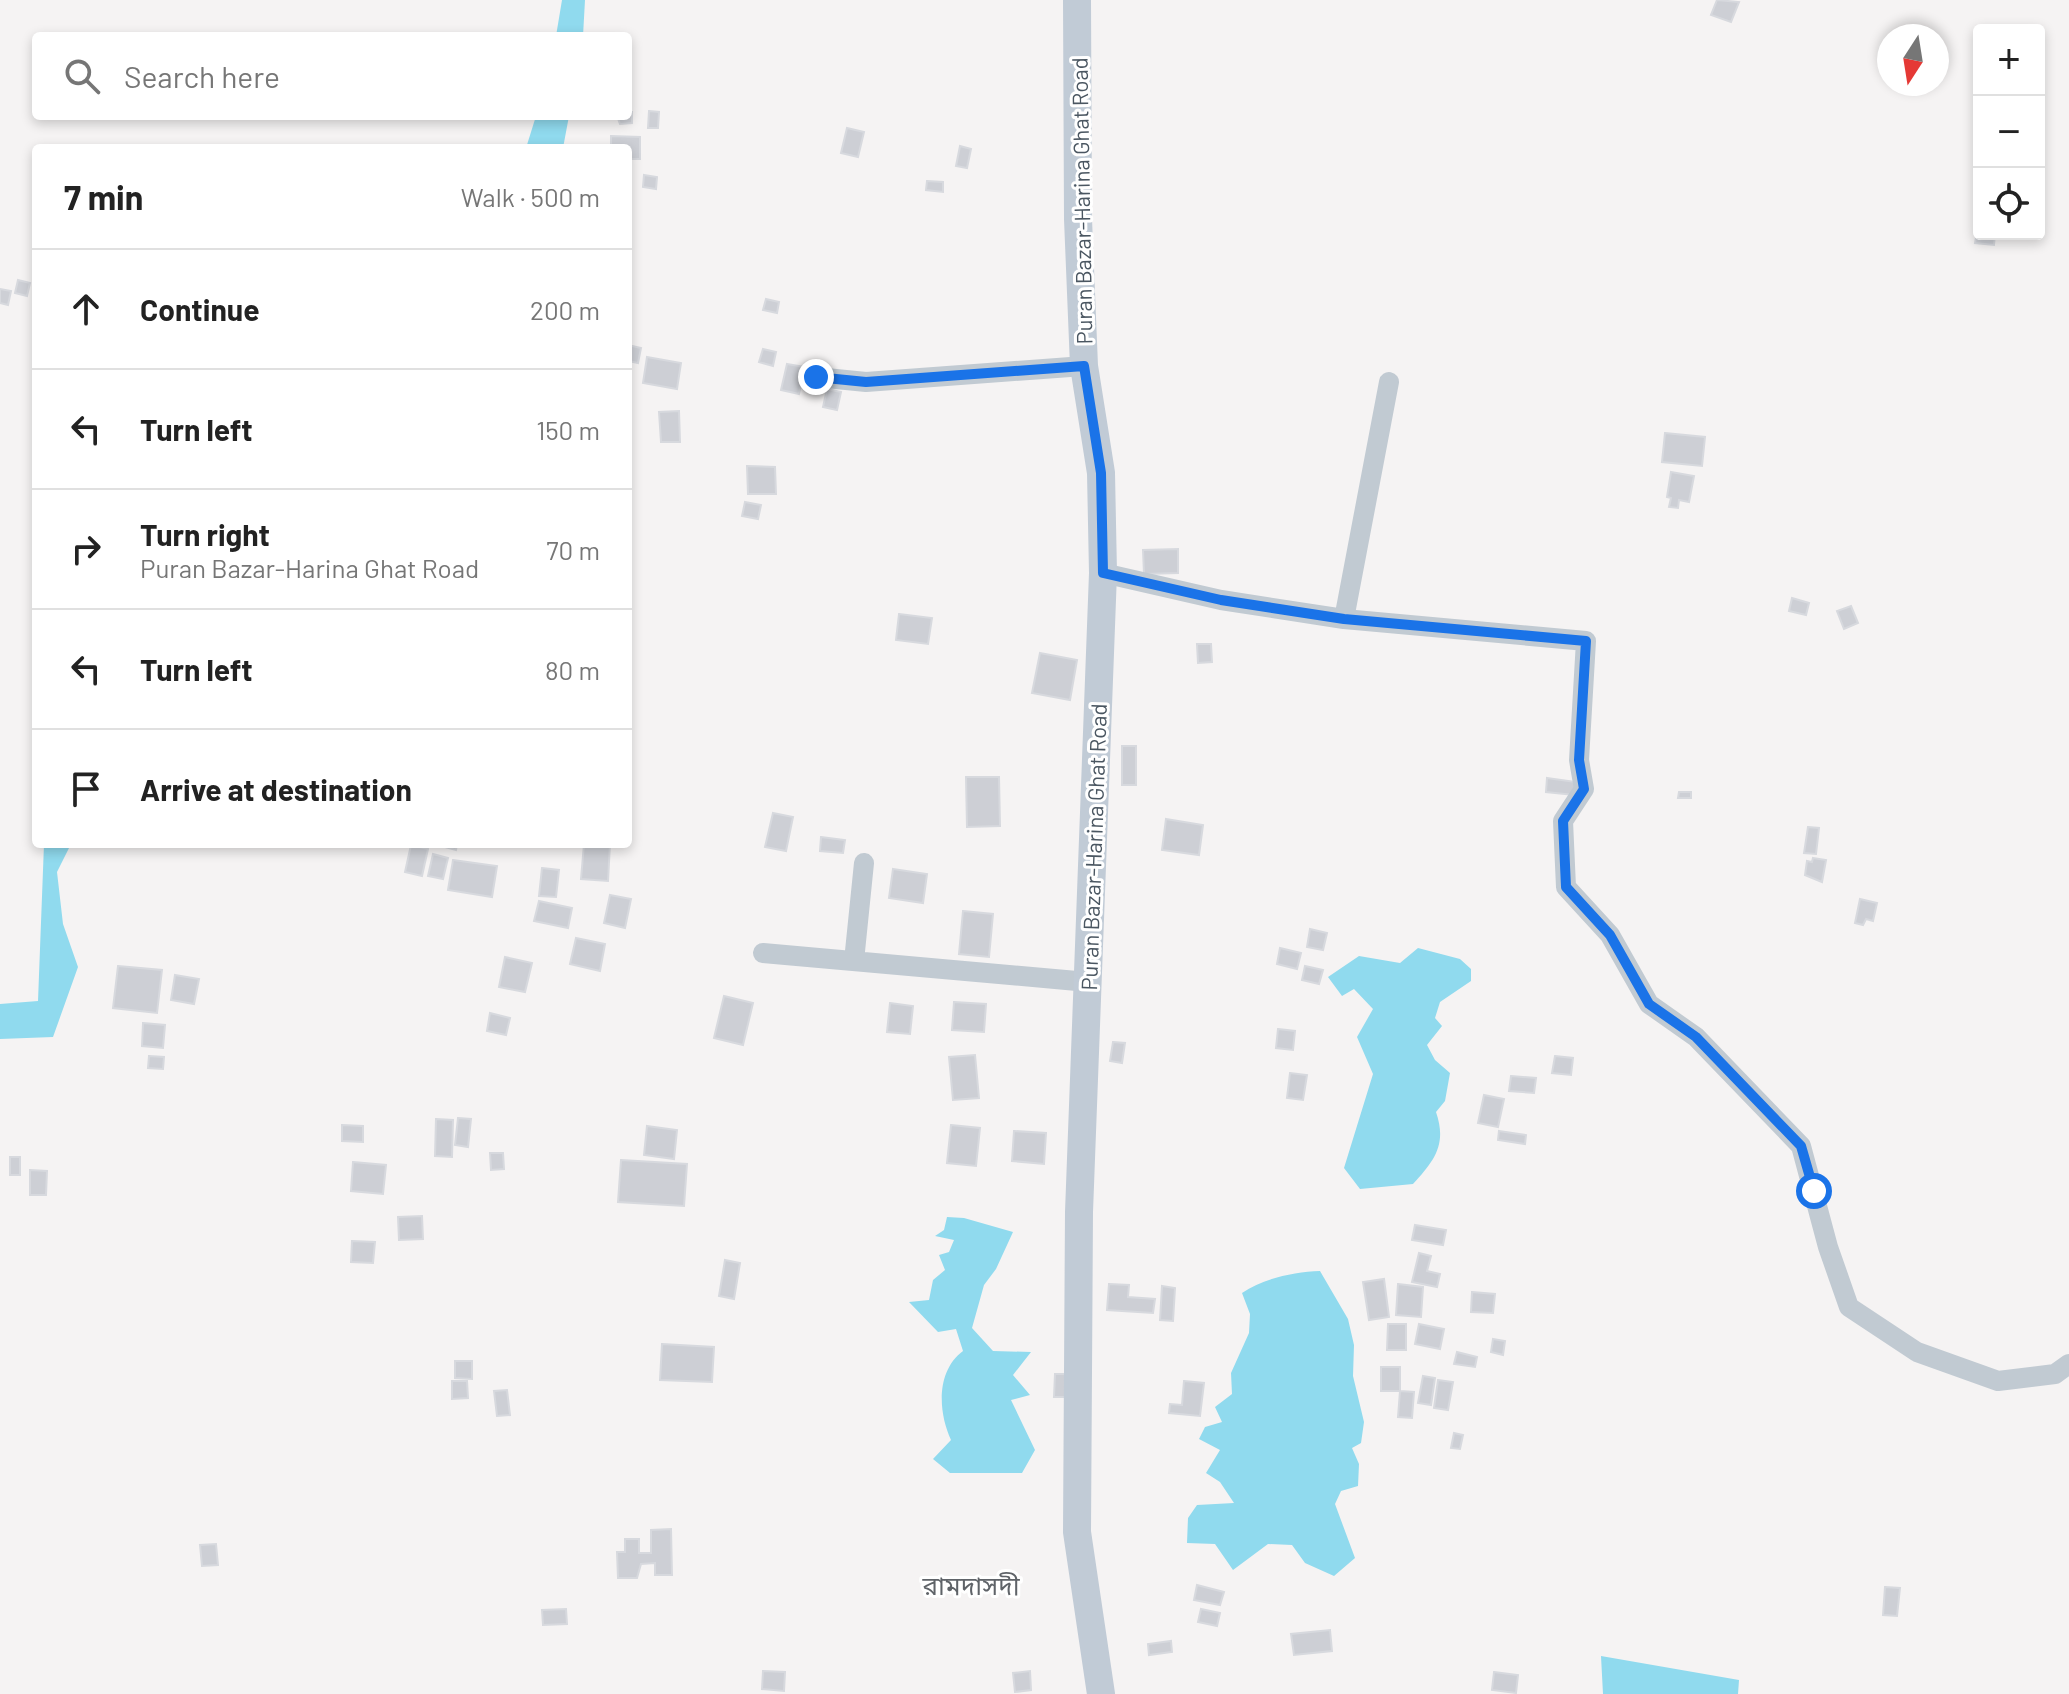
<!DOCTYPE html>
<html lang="en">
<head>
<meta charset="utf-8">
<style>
  body { margin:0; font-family:Barlow,"Noto Sans Bengali",sans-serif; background:#f2f2f2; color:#222 }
  .controls { position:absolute; right:24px; top:24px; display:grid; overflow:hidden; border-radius:8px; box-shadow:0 4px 12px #0003 }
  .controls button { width:72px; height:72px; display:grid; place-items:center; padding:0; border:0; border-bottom:2px solid #e0e0e0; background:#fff; color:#222; font:40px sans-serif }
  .compass { position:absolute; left:1877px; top:24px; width:72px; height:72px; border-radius:50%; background:#fff; box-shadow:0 4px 12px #0003; rotate:192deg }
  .stop { position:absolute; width:24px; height:24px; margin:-18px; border:6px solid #1a73e8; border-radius:50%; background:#fff }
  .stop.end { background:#1a73e8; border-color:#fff; box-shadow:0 2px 8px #0008 }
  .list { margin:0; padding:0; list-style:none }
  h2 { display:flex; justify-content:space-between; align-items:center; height:104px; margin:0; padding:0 32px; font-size:34px }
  h2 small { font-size:26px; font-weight:400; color:#767676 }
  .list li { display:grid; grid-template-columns:52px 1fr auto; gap:24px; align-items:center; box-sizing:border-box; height:120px; padding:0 32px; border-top:2px solid #e0e0e0 }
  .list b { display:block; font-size:30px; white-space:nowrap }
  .list p { margin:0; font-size:26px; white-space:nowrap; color:#767676 }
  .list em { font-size:26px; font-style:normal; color:#767676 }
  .icon { flex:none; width:44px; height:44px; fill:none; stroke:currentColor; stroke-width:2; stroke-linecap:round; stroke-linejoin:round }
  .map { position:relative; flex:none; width:2069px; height:1694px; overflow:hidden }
  .search { position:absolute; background:#fff; box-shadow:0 4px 12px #0003; left:32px; top:32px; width:600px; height:88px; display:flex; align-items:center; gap:20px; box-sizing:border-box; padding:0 28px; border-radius:8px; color:#767676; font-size:30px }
  .panel { position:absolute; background:#fff; box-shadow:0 4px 12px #0003; left:32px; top:144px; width:600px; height:704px; border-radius:8px }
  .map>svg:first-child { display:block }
  .water { fill:#90daee }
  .building { fill:#cdcfd5; stroke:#d7d9de; stroke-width:2 }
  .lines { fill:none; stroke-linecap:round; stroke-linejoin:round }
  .minor { stroke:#c1cad2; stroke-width:20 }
  .secondary { stroke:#c1cbd6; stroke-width:28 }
  .route { stroke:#1a73e8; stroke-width:10 }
  .labels { text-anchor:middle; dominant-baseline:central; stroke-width:6; stroke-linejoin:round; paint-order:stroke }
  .street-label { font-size:22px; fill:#4a5661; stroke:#fff }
  .quarter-label { font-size:26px; fill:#5f6368; stroke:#fff }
</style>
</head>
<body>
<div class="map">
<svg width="2069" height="1694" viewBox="0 0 2069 1694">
  <rect width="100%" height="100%" fill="#f5f3f3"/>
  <!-- water -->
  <path class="water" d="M562 0H585L583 36H556Z
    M536 116H569L563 148H526Z
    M44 844H71L57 872 63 924 78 967 53 1037 0 1039V1004L38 1001Z
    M1418 948 1460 959 1471 969V981L1440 1002 1435 1018 1442 1026 1427 1045 1435 1060 1450 1073 1445 1101 1436 1112C1447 1144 1435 1160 1413 1184L1360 1189 1344 1168 1373 1074 1357 1037 1373 1009 1354 989 1342 996 1328 977 1359 956 1400 963Z
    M947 1217 964 1218 1013 1232 996 1269 984 1285 972 1328 993 1351 1031 1352 1013 1375 1030 1395 1011 1400 1035 1450 1022 1473H950L933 1459 951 1440C938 1412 936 1371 963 1351L956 1329 938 1332 909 1302 929 1300 933 1280 945 1270 939 1255 949 1252 954 1240 935 1236 944 1230Z
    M1320 1271 1348 1319 1354 1345 1353 1376 1364 1422 1361 1443 1352 1448 1359 1464 1358 1486 1341 1491 1335 1504 1355 1558 1334 1576 1305 1563 1292 1545 1268 1544 1233 1570 1215 1544 1187 1543 1188 1518 1197 1505 1234 1503 1220 1482 1206 1473 1220 1450 1199 1439 1205 1427 1222 1422 1215 1407 1232 1394 1231 1373 1249 1333 1250 1314 1242 1293C1264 1278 1294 1272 1320 1271Z
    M1601 1656 1739 1680 1738 1694H1603Z"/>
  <!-- building -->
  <path class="building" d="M1717 0 1739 2 1731 22 1711 15Z
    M649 111 659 112 658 128H648Z
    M628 112H632V123L620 124 617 116H628Z
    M847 128 864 132 858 157 841 153Z
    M611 136 640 137V159H628V148H611Z
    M960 146 971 149 967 168 956 166Z
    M644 175 657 177 656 189 643 187Z
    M927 181 943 182V192L926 190Z
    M1979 220V234H1995L1994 245 1975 243Z
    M18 280 30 283 27 296 15 293Z
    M0 289 11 291 8 305 0 303Z
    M766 299 779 302 777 313 763 310Z
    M628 345 641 348 638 363 628 361Z
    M763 349 776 352 773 366 759 362Z
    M647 357 681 363 677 389 643 383Z
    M787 364 805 367 799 394 781 390Z
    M827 389 841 392 837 410 823 407Z
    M679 411 680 442H661L659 412Z
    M1665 433 1705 437 1702 466 1662 462Z
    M747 466 775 467 776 494H748Z
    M1671 472 1694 476 1689 502 1679 500 1678 508 1669 507 1671 498 1667 497Z
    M745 502 761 505 758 519 742 516Z
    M1178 549V573L1144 574 1143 550Z
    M1792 598 1809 603 1806 615 1789 611Z
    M1851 606 1858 623 1844 629 1837 611Z
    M899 614 932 618 928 644 896 640Z
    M1197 644H1211L1212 662 1198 663Z
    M1040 653 1077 660 1070 700 1032 693Z
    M1122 746H1136V785H1122Z
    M966 777H999L1000 826 967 827Z
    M1547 778 1576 782 1574 795 1546 792Z
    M1679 792H1691V798H1678Z
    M773 813 793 817 786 851 765 847Z
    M1166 819 1203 825 1199 855 1162 850Z
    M1808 827 1819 828 1816 854 1804 853Z
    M821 837 845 840 843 853 820 851Z
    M434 844H457L456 850Z
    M584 844H610L608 881 581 879Z
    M411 845 428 849 422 876 405 872Z
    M433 854 448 858 443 879 428 876Z
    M1813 858 1826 860 1822 882 1805 875 1807 861 1812 862Z
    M453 860 497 866 492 897 448 890Z
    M542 868 559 870 556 897 539 896Z
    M893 869 927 874 923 903 889 898Z
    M610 895 631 899 625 928 604 923Z
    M1860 899 1877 903 1873 921 1866 919 1863 925 1855 923Z
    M539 901 572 908 568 928 534 921Z
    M963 911 993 914 989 957 959 954Z
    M1310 929 1327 933 1323 950 1307 947Z
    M576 938 605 944 600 971 570 964Z
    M1280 948 1301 953 1297 969 1277 964Z
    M505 957 532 963 525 992 499 987Z
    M118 966 162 970 157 1013 113 1008Z
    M1305 966 1323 970 1319 984 1302 980Z
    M175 975 199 979 194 1004 171 1000Z
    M724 996 753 1003 743 1045 714 1038Z
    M954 1002 986 1004 984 1032 952 1030Z
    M890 1003 913 1006 910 1034 887 1032Z
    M490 1013 510 1018 506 1035 487 1031Z
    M143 1023 165 1025 163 1048 142 1046Z
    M1278 1029 1295 1031 1293 1050 1276 1048Z
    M1113 1042 1125 1043 1122 1063 1110 1061Z
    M975 1055 979 1098 953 1100 949 1057Z
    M149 1056 164 1057 163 1069 148 1068Z
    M1555 1056 1573 1058 1571 1075 1552 1073Z
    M1290 1073 1307 1075 1303 1100 1287 1098Z
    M1511 1076 1536 1078 1534 1093 1509 1091Z
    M1484 1095 1504 1099 1498 1127 1478 1123Z
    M458 1118 471 1119 468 1147 455 1145Z
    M436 1119 453 1120 452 1157 435 1156Z
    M342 1125 363 1126V1142L342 1141Z
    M951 1125 980 1128 976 1166 947 1163Z
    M647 1126 677 1130 674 1159 644 1155Z
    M1014 1131 1046 1133 1044 1164 1012 1161Z
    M1499 1131 1526 1135 1525 1144 1498 1140Z
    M490 1153H503L504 1169 491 1170Z
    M10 1157H20V1175H10Z
    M621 1160 687 1164 684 1206 618 1202Z
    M353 1162 386 1165 383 1194 351 1191Z
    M30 1170 47 1171 46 1195H30Z
    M422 1216 423 1239 399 1240 398 1217Z
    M1415 1225 1446 1230 1443 1245 1412 1240Z
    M352 1241 375 1242 373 1263 351 1262Z
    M1419 1253 1431 1256 1427 1271 1440 1274 1437 1287 1412 1282Z
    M725 1260 740 1263 734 1299 719 1296Z
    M1384 1279 1389 1317 1369 1320 1363 1282Z
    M1109 1284 1129 1285 1128 1297 1155 1299 1153 1313 1107 1310Z
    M1398 1284 1423 1287 1421 1317 1396 1315Z
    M1162 1286 1175 1288 1173 1321 1160 1320Z
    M1472 1292 1495 1294 1493 1313 1471 1312Z
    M1388 1324H1406V1350H1387Z
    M1419 1324 1444 1329 1440 1349 1415 1344Z
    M1493 1339 1505 1341 1503 1355 1491 1352Z
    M662 1344 714 1347 712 1382 660 1380Z
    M1457 1352 1477 1357 1475 1367 1454 1364Z
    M455 1361H472V1379L455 1378Z
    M1381 1367H1400V1391H1381Z
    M1055 1374H1069V1397H1054Z
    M1423 1376 1435 1378 1431 1405 1418 1403Z
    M1438 1380 1453 1382 1448 1410 1434 1408Z
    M452 1381H467L468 1398 452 1399Z
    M1184 1381 1204 1383 1200 1416 1169 1413 1170 1404 1182 1405Z
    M507 1390 510 1415 497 1416 494 1391Z
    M1400 1391 1414 1392 1412 1418 1398 1417Z
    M1454 1433 1463 1435 1460 1449 1451 1448Z
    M671 1529 672 1575H655V1563L641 1564 637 1578H618L617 1552H625V1539H639V1553H651V1530Z
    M216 1544 218 1565 202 1566 200 1545Z
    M1197 1585 1224 1592 1220 1605 1194 1600Z
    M1885 1587 1900 1588 1897 1616 1883 1615Z
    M566 1609 567 1624 543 1625 542 1610Z
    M1201 1609 1220 1613 1217 1626 1198 1622Z
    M1330 1630 1332 1651 1294 1655 1291 1634Z
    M1171 1641 1172 1652 1149 1655 1148 1644Z
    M763 1671 785 1672 784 1691 762 1689Z
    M1030 1671 1031 1690 1015 1692 1013 1673Z
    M1494 1672 1518 1675 1516 1693 1492 1690Z"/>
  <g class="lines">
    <!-- minor -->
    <path class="minor" d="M816 377 866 382 1084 366
      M1103 573 1221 600 1344 619 1586 641 1579 760 1584 789 1563 821 1566 887 1610 935 1649 1004 1696 1037 1801 1146 1828 1247 1849 1307 1917 1352 1998 1381 2055 1374 2069 1364
      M1344 619 1389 382
      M763 953 1088 982
      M854 961 864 863"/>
    <!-- secondary -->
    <path class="secondary" d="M1077 0 1078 219 1084 366 1101 473 1103 573 1079 1212 1077 1532 1101 1694"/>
  </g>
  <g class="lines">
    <!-- route -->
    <path class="route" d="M816 377 866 382 1084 366 1101 473 1103 573 1221 600 1344 619 1586 641 1579 760 1584 789 1563 821 1566 887 1610 935 1649 1004 1696 1037 1801 1146 1814 1191"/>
  </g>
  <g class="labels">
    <!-- street labels -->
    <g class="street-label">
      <text transform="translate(1081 201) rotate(-91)">Puran Bazar-Harina Ghat Road</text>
      <text transform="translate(1093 847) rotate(-88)">Puran Bazar-Harina Ghat Road</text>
    </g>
    <!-- quarter labels -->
    <g class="quarter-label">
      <text x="971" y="1584">রামদাসদী</text>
    </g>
  </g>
</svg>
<div class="controls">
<button>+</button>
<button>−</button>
<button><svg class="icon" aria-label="locate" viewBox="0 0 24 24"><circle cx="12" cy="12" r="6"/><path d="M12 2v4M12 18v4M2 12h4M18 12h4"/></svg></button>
</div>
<svg class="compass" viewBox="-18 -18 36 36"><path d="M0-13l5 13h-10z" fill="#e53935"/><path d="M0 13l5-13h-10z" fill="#767676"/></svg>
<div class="stop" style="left:1814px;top:1191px"></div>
<div class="stop end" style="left:816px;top:377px"></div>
<div class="search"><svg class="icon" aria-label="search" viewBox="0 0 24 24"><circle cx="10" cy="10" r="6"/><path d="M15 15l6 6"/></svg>Search here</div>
<section class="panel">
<h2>7 min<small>Walk · 500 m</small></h2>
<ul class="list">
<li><svg class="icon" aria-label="ahead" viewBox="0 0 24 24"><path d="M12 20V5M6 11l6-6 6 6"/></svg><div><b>Continue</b></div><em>200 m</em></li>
<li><svg class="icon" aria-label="left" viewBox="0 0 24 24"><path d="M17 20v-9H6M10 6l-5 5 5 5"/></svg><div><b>Turn left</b></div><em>150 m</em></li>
<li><svg class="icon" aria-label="right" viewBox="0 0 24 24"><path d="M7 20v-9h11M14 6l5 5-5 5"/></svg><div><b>Turn right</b><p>Puran Bazar-Harina Ghat Road</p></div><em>70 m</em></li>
<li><svg class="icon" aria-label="left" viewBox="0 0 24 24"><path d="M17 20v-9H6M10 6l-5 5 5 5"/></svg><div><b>Turn left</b></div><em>80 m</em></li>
<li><svg class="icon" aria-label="arrive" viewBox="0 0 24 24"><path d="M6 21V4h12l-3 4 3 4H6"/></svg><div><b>Arrive at destination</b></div></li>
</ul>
</section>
</div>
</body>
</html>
